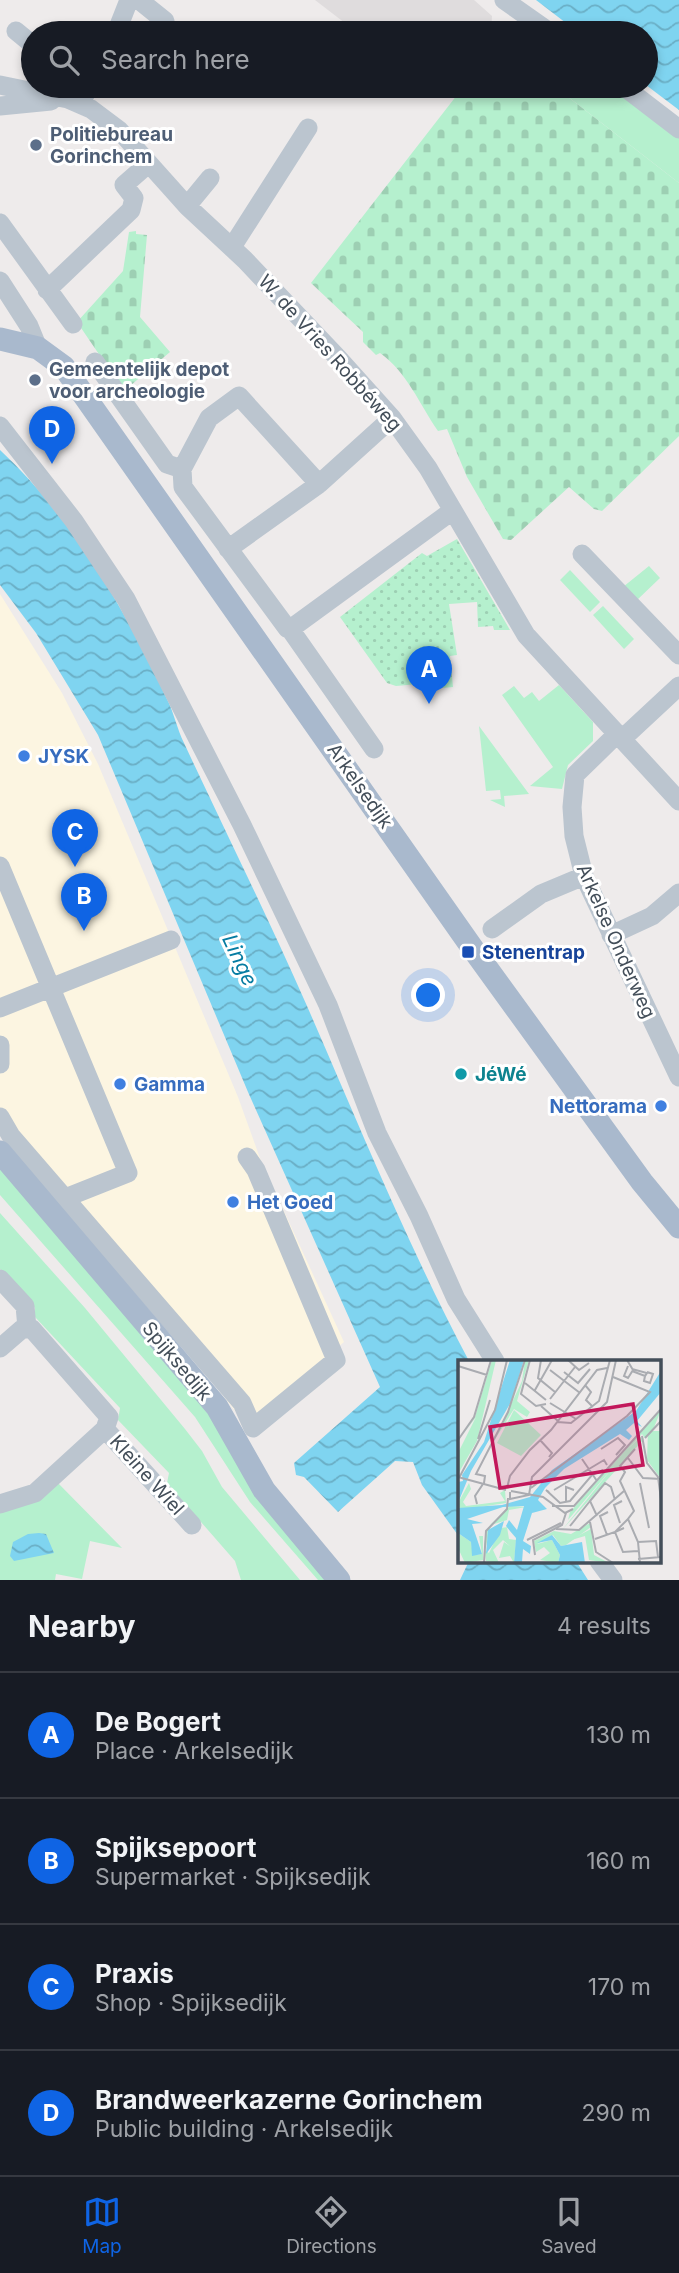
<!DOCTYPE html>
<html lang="en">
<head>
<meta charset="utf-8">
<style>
  body { margin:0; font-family:Inter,sans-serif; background:#242831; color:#f1f3f6 }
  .you { position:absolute; left:429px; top:996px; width:24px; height:24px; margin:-18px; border:5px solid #fff; border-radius:50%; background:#1a73e8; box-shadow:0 0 0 10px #1a73e833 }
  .badge { display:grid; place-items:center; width:46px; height:46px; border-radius:50%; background:#0f64e4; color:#fff; font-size:23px; font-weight:700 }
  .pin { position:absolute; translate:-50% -58px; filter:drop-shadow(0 2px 4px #0008) }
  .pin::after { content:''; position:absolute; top:37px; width:24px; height:21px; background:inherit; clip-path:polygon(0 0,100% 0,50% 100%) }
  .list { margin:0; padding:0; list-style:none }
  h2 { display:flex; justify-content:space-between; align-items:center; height:91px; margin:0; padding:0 28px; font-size:30px }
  h2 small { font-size:23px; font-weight:400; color:#9ea1a6 }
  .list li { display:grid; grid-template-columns:46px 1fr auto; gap:21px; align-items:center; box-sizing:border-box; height:126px; padding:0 28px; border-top:2px solid #363941 }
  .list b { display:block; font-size:26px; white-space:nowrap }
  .list p { margin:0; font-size:23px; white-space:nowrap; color:#9ea1a6 }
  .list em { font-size:23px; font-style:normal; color:#9ea1a6 }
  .icon { flex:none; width:38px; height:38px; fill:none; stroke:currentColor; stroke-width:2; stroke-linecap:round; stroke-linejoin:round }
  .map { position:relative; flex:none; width:679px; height:1580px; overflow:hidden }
  .search { position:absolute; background:#171b24; box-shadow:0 4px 10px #0003; left:21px; right:21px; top:21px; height:77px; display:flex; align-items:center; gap:18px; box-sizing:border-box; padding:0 24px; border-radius:38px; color:#9ea1a6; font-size:26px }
  .sheet { height:595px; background:#171b24 }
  nav { display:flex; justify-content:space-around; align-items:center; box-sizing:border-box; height:98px; border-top:2px solid #363941; background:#171b24; font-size:19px; color:#9ea1a6 }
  nav a { display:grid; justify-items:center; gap:4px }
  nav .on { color:#0f64e4 }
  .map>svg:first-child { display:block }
  .commercial { fill:#fcf5e1 }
  .education { fill:#dfdcdd }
  .grass { fill:#b5f0ce }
  .cemetery { fill:url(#cemetery-stones) }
  .park { fill:url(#park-dots) }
  .water { fill:url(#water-waves) }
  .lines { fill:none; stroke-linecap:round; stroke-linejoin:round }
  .minor { stroke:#bbc5cf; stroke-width:19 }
  .major { stroke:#a9b9cd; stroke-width:23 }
  .service-dot { fill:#5c6f8a; stroke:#fff; stroke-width:2.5 }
  .shop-dot { fill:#3f7fe0; stroke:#fff; stroke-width:2.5 }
  .transit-dot { fill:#1a4fb4; stroke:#fff; stroke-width:2.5 }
  .culture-dot { fill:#0f9aa8; stroke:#fff; stroke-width:2.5 }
  .labels { text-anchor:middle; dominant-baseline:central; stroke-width:6; stroke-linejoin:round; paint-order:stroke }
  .service-label { font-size:19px; font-weight:bold; fill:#4e5e75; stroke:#fff; text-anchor:start }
  .street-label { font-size:19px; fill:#434e59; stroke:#fff }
  .shop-label { font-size:19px; font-weight:bold; fill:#366cbe; stroke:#fff; text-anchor:start }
  .transit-label { font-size:19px; font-weight:bold; fill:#164399; stroke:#fff; text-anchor:start }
  .culture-label { font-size:19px; font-weight:bold; fill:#0d838f; stroke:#fff; text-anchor:start }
  .water-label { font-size:21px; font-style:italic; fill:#067ca2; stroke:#fff }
  .inset-road { fill:none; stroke:#aaacb1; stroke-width:2 }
  .view { fill:#c2185b; fill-opacity:0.15; stroke:#c2185b; stroke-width:3.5 }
  .inset-edge { fill:none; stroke:#434e59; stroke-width:3.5 }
</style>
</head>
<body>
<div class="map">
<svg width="679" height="1580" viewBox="0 0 679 1580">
  <defs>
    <pattern id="cemetery-stones" width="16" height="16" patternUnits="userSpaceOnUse" patternTransform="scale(1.75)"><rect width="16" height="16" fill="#b5f0ce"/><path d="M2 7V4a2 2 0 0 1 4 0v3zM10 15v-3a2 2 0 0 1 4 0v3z" fill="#9dcfb3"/></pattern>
    <pattern id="park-dots" width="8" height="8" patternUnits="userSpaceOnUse" patternTransform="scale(1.75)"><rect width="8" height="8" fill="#b5f0ce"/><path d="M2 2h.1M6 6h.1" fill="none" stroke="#9dcfb3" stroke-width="1.8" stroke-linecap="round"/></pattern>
    <pattern id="water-waves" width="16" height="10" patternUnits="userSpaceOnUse" patternTransform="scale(1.75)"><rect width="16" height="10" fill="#7fd4f0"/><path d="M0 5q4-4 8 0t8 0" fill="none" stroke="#6aaec5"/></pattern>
  </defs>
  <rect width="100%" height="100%" fill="#eeebeb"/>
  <!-- commercial -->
  <path class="commercial" d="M0 594 62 693 98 764 238 1097 261 1161 344 1342 245 1424 202 1368 0 1131Z"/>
  <!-- education -->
  <path class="education" d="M315 0H474L492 16 491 33H358Z"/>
  <!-- grass -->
  <path class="grass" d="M554 86H617L679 133V183Z
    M649 566 660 578 636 601 623 587Z
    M570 570 600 602 590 612 560 580Z
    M603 606 634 639 624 649 593 615Z
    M559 685 593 722V741L568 765 562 789 530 786 553 767 502 695 514 686 524 698 532 692 539 701Z
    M479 726 529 794 504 796 505 807 490 800 501 799 500 790 486 791Z
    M0 1166 212 1415 331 1580H318L250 1502 195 1417 0 1195Z
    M0 1213 85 1308 185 1429 202 1451 222 1487 300 1580H241L235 1561 167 1483 169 1473 118 1420 120 1408 35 1317V1308L0 1269Z
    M56 1481 122 1548 90 1541 82 1579 56 1574 55 1580H0V1510Z"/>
  <!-- cemetery -->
  <path class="cemetery" d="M464 86H554L679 183V436L602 511 594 509 569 487 511 540 503 539 467 477 447 429 438 431C420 405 407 372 380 353L376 355 363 342V332L311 283Z
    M136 231V234L147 235 140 317 170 352 124 391 77 322 123 271 129 232Z"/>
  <!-- park -->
  <path class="park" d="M457 539 510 630H494L493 626 478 627 477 602 449 604 457 655 450 656 453 687 442 688 440 682 396 686 387 683 340 617 422 553 427 556Z"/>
  <!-- water -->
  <path class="water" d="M536 0H679V110L646 85V33H579Z
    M0 450C72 517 126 611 167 699 174 713 177 729 184 743 225 831 268 917 307 1006 359 1125 408 1246 469 1361H460V1538L422 1485 413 1462 395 1461 338 1512 304 1477 296 1475 294 1463 380 1387 248 1092 98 735 36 633 0 585Z
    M39 1533 46 1534 54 1553 14 1561 10 1556 13 1542 28 1534Z
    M469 1561H576L588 1580H460Z"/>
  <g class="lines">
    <!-- minor -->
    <path class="minor" d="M139 0 165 21
      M504 0 551 33
      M16 31 33 45
      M116 33 129 0
      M0 85 68 99 91 109 119 130 187 206 245 260 339 359 392 418 428 468 526 635 679 801
      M623 86 679 129
      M80 104 90 86
      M0 106 51 101
      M187 206 210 178
      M0 223 73 324
      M232 247 308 128
      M0 281 29 326 38 348
      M47 290 131 210 134 198 124 185 148 164
      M95 362 167 464 182 469
      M0 426 74 521 126 599 242 825 328 1005 377 1133 419 1216 456 1299 495 1361
      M319 484 239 396 209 418 182 469 183 487 287 628 293 627 452 511
      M228 549 319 484 392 418
      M582 554 679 655
      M290 629 374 749
      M617 734 575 775 572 807 574 836 584 876 679 1077
      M622 739 679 686
      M0 866 128 1173 65 1198
      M492 929 541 894 584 876
      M611 935 652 916 679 893
      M0 1008 171 940
      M0 1045V1064
      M0 1117 11 1136 242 1403 253 1428 336 1360 256 1170 247 1157
      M0 1279 25 1306 27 1328
      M0 1348 22 1329H32L109 1417 105 1429 35 1493 0 1504
      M105 1429 192 1525
      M599 1561 613 1580"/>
    <!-- major -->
    <path class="major" d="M0 339 38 348 64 367 473 949 642 1182 679 1227
      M0 1152 217 1407 264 1490 339 1580"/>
  </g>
  <!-- markers -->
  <g class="service-dot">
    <circle cx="36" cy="145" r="7"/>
    <circle cx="35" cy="380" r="7"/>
  </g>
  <g class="shop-dot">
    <circle cx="24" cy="756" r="7"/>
    <circle cx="120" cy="1084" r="7"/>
    <circle cx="661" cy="1106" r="7"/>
    <circle cx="233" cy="1202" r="7"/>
  </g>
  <rect class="transit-dot" x="461" y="945" width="14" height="14" rx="3.5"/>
  <circle class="culture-dot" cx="461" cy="1074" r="7"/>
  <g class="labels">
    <!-- service labels -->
    <g class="service-label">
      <text x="50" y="134">Politiebureau<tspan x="50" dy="22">Gorinchem</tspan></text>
      <text x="49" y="369">Gemeentelijk depot<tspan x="49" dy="22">voor archeologie</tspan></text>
    </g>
    <!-- street labels -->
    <g class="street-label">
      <text transform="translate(330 353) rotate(48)">W. de Vries Robbéweg</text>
      <text transform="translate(360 786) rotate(55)">Arkelsedijk</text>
      <text transform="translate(616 941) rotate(66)">Arkelse Onderweg</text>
      <text transform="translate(177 1361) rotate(50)">Spijksedijk</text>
      <text transform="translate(147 1475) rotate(48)">Kleine Wiel</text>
    </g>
    <!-- shop labels -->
    <g class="shop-label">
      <text x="38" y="756">JYSK</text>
      <text x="134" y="1084">Gamma</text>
      <text x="647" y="1106" text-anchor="end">Nettorama</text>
      <text x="247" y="1202">Het Goed</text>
    </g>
    <!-- transit labels -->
    <g class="transit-label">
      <text x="482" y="952">Stenentrap</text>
    </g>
    <!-- culture labels -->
    <g class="culture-label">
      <text x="475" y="1074">JéWé</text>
    </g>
    <!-- water labels -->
    <g class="water-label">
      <text transform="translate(240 960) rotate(65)">Linge</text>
    </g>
  </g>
  <!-- overview -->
  <g transform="translate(458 1360)">
    <rect width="203" height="203" fill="#eeebeb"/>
    <path d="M34 0H38L19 81 0 114V93L18 57 0 81 17 57ZM67 0H71L59 41 72 52 69 57 56 49 36 81 64 21ZM203 50 195 70 187 78 184 74 170 89 182 77 186 79 104 170 156 106 110 160 112 152ZM11 123 13 129 5 142 8 146 47 141 42 133 47 130 48 143 2 150 0 143ZM52 146 68 147 51 150 49 160 33 165 27 190 31 193 43 168 50 167 57 177 49 167 51 179 58 180 56 203 52 196 41 198 46 182 53 187 45 180 35 190 41 203 28 201 26 184 29 170 33 164ZM132 163 133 167 108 185 103 186 95 175 79 184 94 180 102 195 100 203 82 200 92 193 86 187 78 192 76 181 96 171 113 174ZM0 173 13 182 15 195 24 194 21 176H25V200L7 203 0 188Z" fill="#b5f0ce"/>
    <path d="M133 169 136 195 151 203 131 200 127 176 110 181Z" fill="#b5f0ce"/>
    <path d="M56 50 83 75 63 96 39 83Z" fill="#b5f0ce"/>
    <path d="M190 71H203V119L189 100Z" fill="#b5f0ce"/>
    <path d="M52 0H66L53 42 13 111 0 143V122L5 121 4 115 26 82ZM203 11V32L179 61 184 67 176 63 168 70 174 76 171 80 162 74 106 109 87 128 80 140 89 149 74 153 65 181 73 186 72 194 65 189 64 202 56 203 58 178 48 166 51 160 59 170 66 146 45 147 9 159 25 163 14 164 24 194 14 196 13 182 0 173V148L44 145 72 137 94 110 178 51ZM46 161 42 175 28 194 30 170ZM94 175 103 186 124 182 127 203H100L102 195 94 180 79 183Z" fill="#7fd4f0"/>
    <path class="inset-road" d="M72 0 63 34 78 46 88 44M83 0 80 18 97 32M110 0 121 10 131 3M169 0 175 10 170 18 166 16 170 6M0 6 29 15M92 10 122 33M174 11 187 16 189 13 174 9M106 12 120 23 132 9M187 16 186 21 192 23 195 14 189 12M67 23 88 40M127 25 133 32 128 40 135 47M77 30 94 0M92 39 117 7M92 43 118 59M83 46 100 61M99 62 113 63 141 41 152 0M184 76 189 103 200 117 203 139M187 78 203 61M20 79 32 40M0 80 16 57 33 0M82 80 94 93 91 97M143 89 160 78 167 85 158 95M177 89 162 106 167 112 162 121 176 151 170 159 180 182 182 203M170 98 185 118 203 119M124 99 139 121M0 117 48 130M1 118 37 50 49 0M26 123 27 116 18 114 50 52 67 0M182 123 191 168M49 128 52 116 72 90 93 70 139 10 149 8M73 128 169 56 192 32 155 17M96 130 146 100 149 105M53 131 85 137 107 153 115 149M52 132V139L71 135 74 117 149 42 158 0M91 132 88 130 102 143 112 141 134 115 145 110M108 142V127L116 130M19 144 17 136 25 124M94 146H116L203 49M139 156 132 141 147 123 153 127 157 140M132 162 138 192 155 203M162 163 156 145 164 141M112 166 132 141M166 168 157 172 165 192 180 191M98 169 121 170 166 131M149 175 142 156 150 152M137 179 157 172 170 159M69 180 103 163M180 182 198 181 200 197M77 195 75 180 104 165 108 153M180 199 203 197M26 203 28 171 49 149 50 138"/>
    <path class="view" d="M175 44 185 105 42 128 32 67Z"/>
    <rect width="203" height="203" class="inset-edge"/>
  </g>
</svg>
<div class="you"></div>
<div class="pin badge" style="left:429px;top:704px">A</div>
<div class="pin badge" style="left:84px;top:931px">B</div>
<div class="pin badge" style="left:75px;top:867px">C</div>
<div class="pin badge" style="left:52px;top:464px">D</div>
<div class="search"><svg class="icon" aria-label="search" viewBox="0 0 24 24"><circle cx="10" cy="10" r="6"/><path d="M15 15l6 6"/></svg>Search here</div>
</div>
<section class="sheet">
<h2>Nearby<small>4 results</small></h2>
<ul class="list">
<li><span class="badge">A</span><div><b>De Bogert</b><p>Place · Arkelsedijk</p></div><em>130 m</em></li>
<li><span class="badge">B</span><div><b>Spijksepoort</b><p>Supermarket · Spijksedijk</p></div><em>160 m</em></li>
<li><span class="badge">C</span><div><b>Praxis</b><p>Shop · Spijksedijk</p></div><em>170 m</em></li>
<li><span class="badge">D</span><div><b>Brandweerkazerne Gorinchem</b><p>Public building · Arkelsedijk</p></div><em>290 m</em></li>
</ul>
</section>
<nav>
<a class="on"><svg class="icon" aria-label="map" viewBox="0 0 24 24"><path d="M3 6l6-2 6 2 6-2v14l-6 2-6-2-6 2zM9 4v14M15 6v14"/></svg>Map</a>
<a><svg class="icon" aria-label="directions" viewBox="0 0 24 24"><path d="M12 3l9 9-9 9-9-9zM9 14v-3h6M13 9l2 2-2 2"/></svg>Directions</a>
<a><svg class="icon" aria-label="saved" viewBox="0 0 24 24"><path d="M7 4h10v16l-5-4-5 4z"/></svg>Saved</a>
</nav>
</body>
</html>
